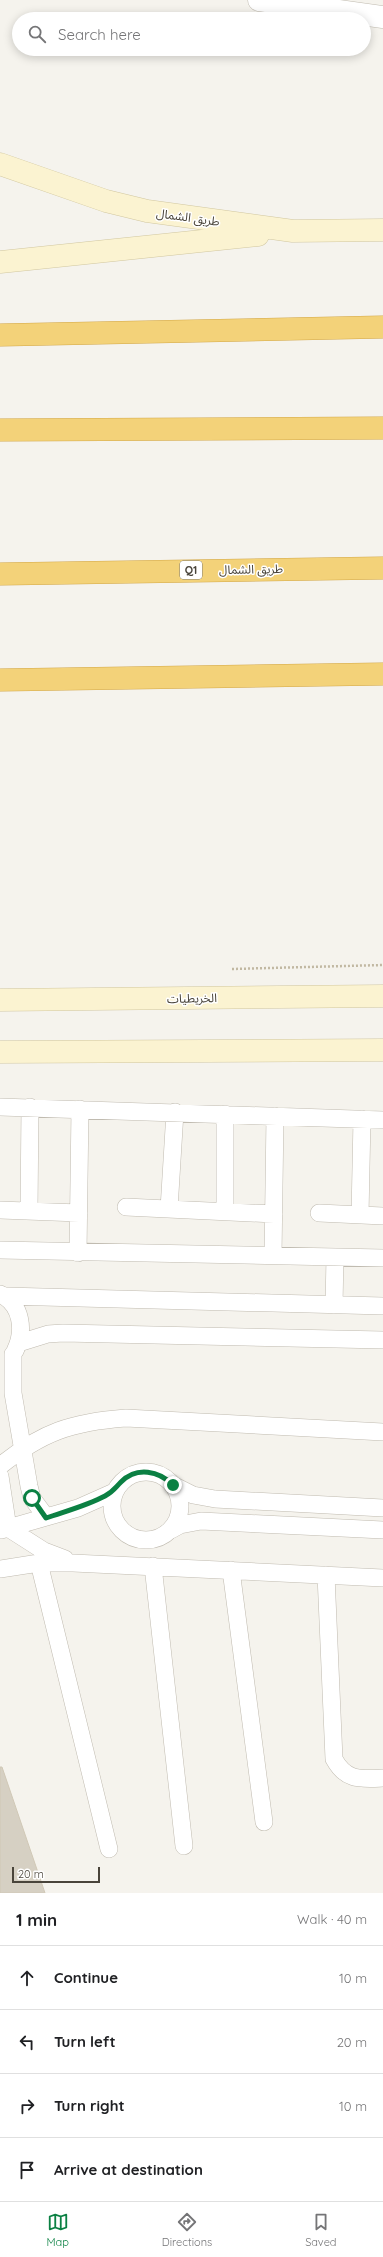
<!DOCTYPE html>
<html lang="en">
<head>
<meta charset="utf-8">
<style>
  body { margin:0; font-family:Quicksand,"Noto Sans Arabic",sans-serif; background:#f2f2f2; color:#202124 }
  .scale { position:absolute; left:12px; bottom:10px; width:88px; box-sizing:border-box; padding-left:4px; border:2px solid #49443a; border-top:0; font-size:11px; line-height:14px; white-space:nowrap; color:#49443a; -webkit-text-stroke:3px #fff; paint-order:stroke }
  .stop { position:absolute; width:12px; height:12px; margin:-9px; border:3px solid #0b8043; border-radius:50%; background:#fff }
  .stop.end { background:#0b8043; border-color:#fff; box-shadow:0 1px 4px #0008 }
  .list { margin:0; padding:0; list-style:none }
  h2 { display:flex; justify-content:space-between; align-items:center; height:52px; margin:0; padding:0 16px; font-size:17px }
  h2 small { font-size:13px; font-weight:400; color:#757577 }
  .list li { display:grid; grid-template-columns:26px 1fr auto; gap:12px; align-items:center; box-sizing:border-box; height:64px; padding:0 16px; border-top:1px solid #e0e0e0 }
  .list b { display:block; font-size:15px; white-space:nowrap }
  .list em { font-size:13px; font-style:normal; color:#757577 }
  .icon { flex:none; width:22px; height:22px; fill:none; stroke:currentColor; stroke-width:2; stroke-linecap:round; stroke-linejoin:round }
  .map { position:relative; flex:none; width:383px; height:1893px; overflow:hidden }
  .search { position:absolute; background:#fff; box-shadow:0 2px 10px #0003; left:12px; right:12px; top:12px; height:44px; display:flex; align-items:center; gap:10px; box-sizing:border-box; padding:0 14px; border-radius:22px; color:#757577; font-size:15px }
  .sheet { height:308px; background:#fff }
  nav { display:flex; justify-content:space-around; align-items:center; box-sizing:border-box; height:56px; border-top:1px solid #e0e0e0; background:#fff; font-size:11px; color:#757577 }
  nav a { display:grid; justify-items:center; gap:2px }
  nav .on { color:#0b8043 }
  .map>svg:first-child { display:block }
  .building { fill:#d6d0c3; stroke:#d0c8b6 }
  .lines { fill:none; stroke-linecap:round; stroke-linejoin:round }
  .lane-casing { stroke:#c0bbb0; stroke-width:18 }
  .street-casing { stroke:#c0bbb0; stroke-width:23 }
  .secondary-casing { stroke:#d1c7a0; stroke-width:23 }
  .highway-casing { stroke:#d3a849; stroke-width:23 }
  .path { stroke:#c1b8a2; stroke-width:2.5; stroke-dasharray:2 2; stroke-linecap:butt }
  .lane { stroke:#fff; stroke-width:17 }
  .street { stroke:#fff; stroke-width:22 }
  .secondary { stroke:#fbf3d1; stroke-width:22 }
  .highway { stroke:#f3d279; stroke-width:22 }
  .route { stroke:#0b8043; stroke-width:5 }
  .labels { text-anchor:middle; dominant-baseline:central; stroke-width:3; stroke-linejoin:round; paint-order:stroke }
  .shield { fill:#fff; stroke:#807c75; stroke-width:1 }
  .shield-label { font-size:11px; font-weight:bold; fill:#49443a }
  .street-label { font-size:12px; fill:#49443a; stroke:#fff }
</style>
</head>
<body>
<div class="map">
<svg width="383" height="1893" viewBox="0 0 383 1893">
  <rect width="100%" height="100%" fill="#f5f3ed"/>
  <!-- building -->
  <path class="building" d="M0 1767H2L45 1893H0Z"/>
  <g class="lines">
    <defs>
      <path id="lane" d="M0 1107 383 1120
        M126 1207 274 1214
        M169 1209 175 1112
        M0 1210 79 1213
        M29 1211 30 1107
        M225 1212V1114
        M319 1213 383 1216
        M360 1215 362 1119
        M0 1250 383 1258
        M78 1253 80 1109
        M273 1256 275 1116
        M0 1294C22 1304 25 1331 15 1351
        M6 1296 383 1306
        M334 1305 335 1257
        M19 1343 48 1334 63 1333 383 1340
        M13 1354V1393L29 1486 32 1498 46 1517
        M0 1466C42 1432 72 1422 126 1418L383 1432
        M112 1506a34 34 0 1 1 68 0a34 34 0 1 1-68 0Z
        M0 1476 8 1528 44 1551 65 1559
        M173 1485 193 1495 215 1499 383 1508
        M1 1530 78 1508 114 1492
        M171 1530 180 1525 201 1521 383 1530
        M39 1563 109 1849
        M153 1566 184 1846
        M0 1569 39 1563H73L383 1578
        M231 1570 264 1822
        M326 1575 334 1759C346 1781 360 1779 383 1778"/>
      <path id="street" d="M259 0 383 17"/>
      <path id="secondary" d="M0 164 106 201 147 211 293 231 383 230
        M0 262 258 235
        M0 1000 383 996
        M0 1052 383 1050"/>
      <path id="highway" d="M0 335 383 327
        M0 430 383 428
        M0 574 383 568
        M0 680 383 674"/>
    </defs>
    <!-- lane casing -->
    <use href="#lane" class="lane-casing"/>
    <!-- street casing -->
    <use href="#street" class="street-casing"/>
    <!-- secondary casing -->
    <use href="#secondary" class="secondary-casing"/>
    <!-- highway casing -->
    <use href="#highway" class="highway-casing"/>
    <!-- path -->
    <path class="path" d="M232 969 383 965"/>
    <!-- lane -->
    <use href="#lane" class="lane"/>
    <!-- street -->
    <use href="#street" class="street"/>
    <!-- secondary -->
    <use href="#secondary" class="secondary"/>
    <!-- highway -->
    <use href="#highway" class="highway"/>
  </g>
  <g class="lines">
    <!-- route -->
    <path class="route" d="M32 1498 46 1518C66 1511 86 1506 105 1496 113 1492 115 1488 121 1482 137 1466 159 1471 173 1485"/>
  </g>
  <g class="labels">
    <!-- shield labels -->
    <rect class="shield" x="180" y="561" width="22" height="18" rx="3"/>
    <g class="shield-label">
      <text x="191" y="570">Q1</text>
    </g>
    <!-- street labels -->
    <g class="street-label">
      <text transform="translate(188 217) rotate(8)">طريق الشمال</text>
      <text transform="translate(251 569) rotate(-1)">طريق الشمال</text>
      <text transform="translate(192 998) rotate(-1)">الخريطيات</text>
    </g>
  </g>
</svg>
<div class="scale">20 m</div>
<div class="stop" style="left:32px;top:1498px"></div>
<div class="stop end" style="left:173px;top:1485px"></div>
<div class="search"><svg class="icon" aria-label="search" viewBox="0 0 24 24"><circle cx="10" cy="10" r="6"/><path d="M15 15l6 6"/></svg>Search here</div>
</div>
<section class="sheet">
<h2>1 min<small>Walk · 40 m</small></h2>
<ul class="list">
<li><svg class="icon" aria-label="ahead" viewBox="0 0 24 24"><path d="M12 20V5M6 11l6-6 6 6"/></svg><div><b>Continue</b></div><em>10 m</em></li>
<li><svg class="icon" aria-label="left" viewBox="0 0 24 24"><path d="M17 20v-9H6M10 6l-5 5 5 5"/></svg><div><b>Turn left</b></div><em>20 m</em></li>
<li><svg class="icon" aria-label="right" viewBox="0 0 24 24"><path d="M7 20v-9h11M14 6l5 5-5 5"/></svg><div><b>Turn right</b></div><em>10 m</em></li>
<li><svg class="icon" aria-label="arrive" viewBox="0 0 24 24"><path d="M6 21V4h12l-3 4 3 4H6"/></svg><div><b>Arrive at destination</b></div></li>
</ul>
</section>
<nav>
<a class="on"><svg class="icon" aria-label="map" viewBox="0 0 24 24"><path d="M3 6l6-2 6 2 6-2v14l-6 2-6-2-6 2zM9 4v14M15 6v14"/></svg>Map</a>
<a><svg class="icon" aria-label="directions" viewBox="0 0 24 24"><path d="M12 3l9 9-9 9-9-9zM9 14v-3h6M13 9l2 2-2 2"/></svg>Directions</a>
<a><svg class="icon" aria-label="saved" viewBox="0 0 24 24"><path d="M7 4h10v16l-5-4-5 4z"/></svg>Saved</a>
</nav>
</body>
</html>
